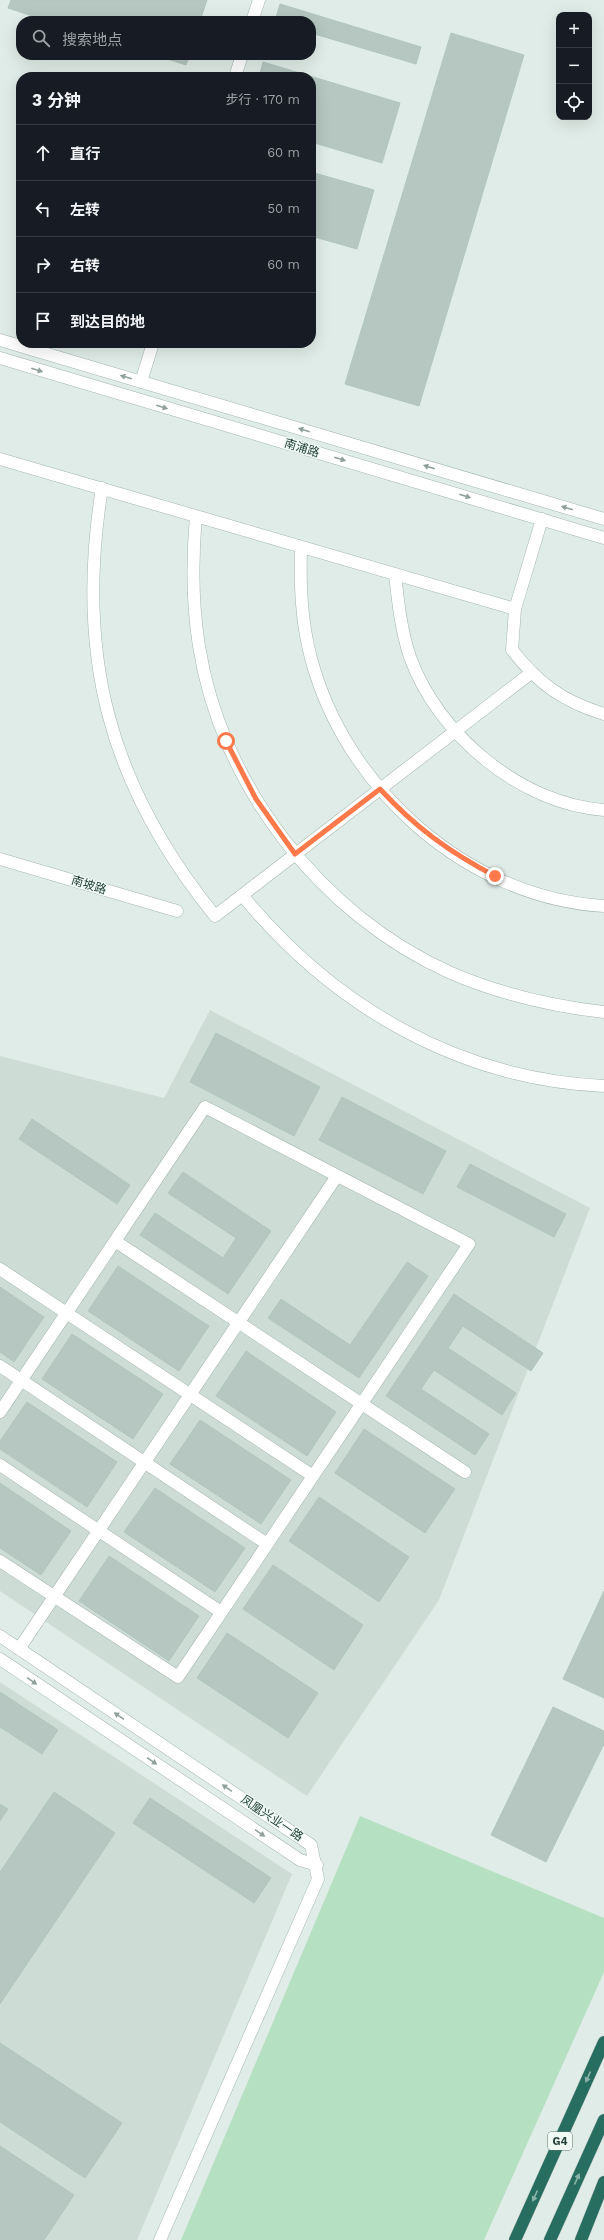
<!DOCTYPE html>
<html lang="zh">
<head>
<meta charset="utf-8">
<style>
  body { margin:0; font-family:"Work Sans","Noto Sans SC",sans-serif; background:#242831; color:#f1f3f6 }
  .controls { position:absolute; right:12px; top:12px; display:grid; overflow:hidden; border-radius:8px; box-shadow:0 4px 16px #0002 }
  .controls button { width:36px; height:36px; display:grid; place-items:center; padding:0; border:0; border-bottom:1px solid #363941; background:#171b24; color:#f1f3f6; font:20px sans-serif }
  .stop { position:absolute; width:12px; height:12px; margin:-9px; border:3px solid #ff794b; border-radius:50%; background:#fff }
  .stop.end { background:#ff794b; border-color:#fff; box-shadow:0 1px 4px #0008 }
  .list { margin:0; padding:0; list-style:none }
  h2 { display:flex; justify-content:space-between; align-items:center; height:52px; margin:0; padding:0 16px; font-size:17px }
  h2 small { font-size:13px; font-weight:400; color:#9ea1a6 }
  .list li { display:grid; grid-template-columns:26px 1fr auto; gap:12px; align-items:center; box-sizing:border-box; height:56px; padding:0 16px; border-top:1px solid #363941 }
  .list b { display:block; font-size:15px; white-space:nowrap }
  .list em { font-size:13px; font-style:normal; color:#9ea1a6 }
  .icon { flex:none; width:22px; height:22px; fill:none; stroke:currentColor; stroke-width:2; stroke-linecap:round; stroke-linejoin:round }
  .map { position:relative; flex:none; width:604px; height:2240px; overflow:hidden }
  .search { position:absolute; background:#171b24; box-shadow:0 4px 16px #0002; left:16px; top:16px; width:300px; height:44px; display:flex; align-items:center; gap:10px; box-sizing:border-box; padding:0 14px; border-radius:16px; color:#9ea1a6; font-size:15px }
  .panel { position:absolute; background:#171b24; box-shadow:0 4px 16px #0002; left:16px; top:72px; width:300px; height:276px; border-radius:16px }
  .map>svg:first-child { display:block }
  .built { fill:#cedcd6 }
  .green { fill:#b6e0c2 }
  .building { fill:#b5c7c0; stroke:#b1c7be }
  .lines { fill:none; stroke-linecap:round; stroke-linejoin:round }
  .minor-casing { stroke:#a2b5ae; stroke-width:13 }
  .highway-casing { stroke:#c0c9c7; stroke-width:13 }
  .minor { stroke:#fff; stroke-width:12 }
  .highway { stroke:#276e60; stroke-width:12 }
  .oneway { fill:#8f9f9a }
  .oneway2 { fill:#8cb4aa }
  .route { stroke:#ff794b; stroke-width:5 }
  .labels { text-anchor:middle; dominant-baseline:central; stroke-width:3; stroke-linejoin:round; paint-order:stroke }
  .shield { fill:#f1f9f5; stroke:#5e776f; stroke-width:1 }
  .shield-label { font-size:11px; font-weight:bold; fill:#1f3f36 }
  .street-label { font-size:12px; fill:#1f3f36; stroke:#f1f9f5 }
</style>
</head>
<body>
<div class="map">
<svg width="604" height="2240" viewBox="0 0 604 2240">
  <rect width="100%" height="100%" fill="#e0ece7"/>
  <!-- built -->
  <path class="built" d="M210 1010 590 1208 439 1600 307 1796 0 1591V1056L164 1098Z
    M0 1682 292 1874 137 2240H0Z"/>
  <!-- green -->
  <path class="green" d="M360 1816 604 1918V1972L484 2240H181Z"/>
  <!-- building -->
  <path class="building" d="M11 0H207L200 21H48L8 8Z
    M280 4 421 47 416 64 311 33V21H275Z
    M451 33 524 55 419 406 345 384Z
    M155 55H190L186 65Z
    M263 62 400 103 382 163 311 142V77H259Z
    M311 172 374 190 357 249 311 236Z
    M216 1033 320 1087 294 1136 190 1082Z
    M342 1097 446 1151 423 1194 319 1140Z
    M32 1119 130 1185 117 1204 19 1139Z
    M470 1164 566 1214 554 1237 457 1187Z
    M183 1172 271 1231 228 1294 140 1235 155 1213 223 1258 236 1238 168 1193Z
    M407 1262 428 1276 359 1378 268 1318 281 1299 350 1345Z
    M118 1266 209 1326 179 1371 88 1311Z
    M0 1287 44 1317 14 1362 0 1352Z
    M454 1294 543 1353 531 1371 463 1326 448 1348 516 1393 502 1415 434 1370 421 1389 489 1434 475 1455 386 1396Z
    M72 1334 163 1394 133 1439 42 1379Z
    M246 1351 336 1412 307 1456 216 1396Z
    M27 1402 117 1462 87 1507 0 1449V1441Z
    M200 1420 291 1480 261 1524 170 1464Z
    M364 1429 455 1489 425 1533 335 1473Z
    M0 1483 71 1531 41 1575 0 1548Z
    M155 1488 245 1548 215 1592 124 1532Z
    M319 1497 409 1557 379 1602 289 1541Z
    M109 1556 199 1616 169 1661 79 1601Z
    M273 1565 363 1625 334 1670 243 1609Z
    M604 1591V1698L563 1679Z
    M227 1633 318 1693 288 1738 197 1678Z
    M0 1692 58 1730 42 1754 0 1727Z
    M553 1707 604 1731V1744L546 1862 491 1835Z
    M54 1792 115 1833 0 2004V1872Z
    M150 1798 271 1878 254 1903 133 1823Z
    M0 1804 8 1809 0 1821Z
    M0 2043 122 2123 85 2178 0 2122Z
    M0 2146 74 2195 44 2240H0Z"/>
  <g class="lines">
    <defs>
      <path id="minor" d="M252 21 259 0
        M235 77 242 55
        M0 340 604 519
        M0 358 604 538
        M141 382 153 343
        M0 459 515 609
        M102 488C75 655 109 785 215 916L531 673
        M196 516C192 560 192 602 199 646 221 786 321 915 451 973 500 994 551 1006 604 1012
        M542 519 515 609 512 650C539 684 562 701 604 714
        M301 547C300 584 301 621 311 658 345 788 467 898 604 906
        M395 574C398 602 401 630 410 657 438 735 521 804 604 810
        M0 859 177 911
        M242 895C333 1006 458 1079 604 1086
        M115 1241 465 1472
        M0 1269 313 1476
        M0 1366 267 1544
        M0 1412 205 1107 469 1244 178 1677 0 1561
        M0 1465 221 1612
        M0 1636 311 1845 318 1879 160 2240
        M19 1649 337 1176
        M0 1659 300 1860 317 1865"/>
      <path id="highway" d="M515 2240 604 2042
        M550 2240 604 2120
        M581 2240 604 2182"/>
    </defs>
    <!-- minor casing -->
    <use href="#minor" class="minor-casing"/>
    <!-- highway casing -->
    <use href="#highway" class="highway-casing"/>
    <!-- minor -->
    <use href="#minor" class="minor"/>
    <!-- highway -->
    <use href="#highway" class="highway"/>
  </g>
  <!-- one-way arrows -->
  <defs><path id="oneway-solid" d="M-6-.8H1V-3.2L6.5 0L1 3.2V.8H-6Z"/></defs>
  <g class="oneway">
    <use href="#oneway-solid" transform="translate(37 370) rotate(17)"/>
    <use href="#oneway-solid" transform="translate(126 377) rotate(-164)"/>
    <use href="#oneway-solid" transform="translate(162 407) rotate(17)"/>
    <use href="#oneway-solid" transform="translate(304 430) rotate(-163)"/>
    <use href="#oneway-solid" transform="translate(340 459) rotate(17)"/>
    <use href="#oneway-solid" transform="translate(429 467) rotate(-163)"/>
    <use href="#oneway-solid" transform="translate(465 496) rotate(17)"/>
    <use href="#oneway-solid" transform="translate(567 508) rotate(-163)"/>
    <use href="#oneway-solid" transform="translate(32 1681) rotate(34)"/>
    <use href="#oneway-solid" transform="translate(119 1716) rotate(-146)"/>
    <use href="#oneway-solid" transform="translate(152 1761) rotate(34)"/>
    <use href="#oneway-solid" transform="translate(227 1788) rotate(-146)"/>
    <use href="#oneway-solid" transform="translate(260 1833) rotate(34)"/>
  </g>
  <g class="oneway2">
    <use href="#oneway-solid" transform="translate(588 2077) rotate(114)"/>
    <use href="#oneway-solid" transform="translate(577 2179) rotate(-66)"/>
    <use href="#oneway-solid" transform="translate(535 2196) rotate(114)"/>
  </g>
  <g class="lines">
    <!-- route -->
    <path class="route" d="M226 741 256 799 295 854 380 789C415 827 449 852 495 876"/>
  </g>
  <g class="labels">
    <!-- shield labels -->
    <rect class="shield" x="548" y="2132" width="24" height="18" rx="3"/>
    <g class="shield-label">
      <text x="560" y="2141">G4</text>
    </g>
    <!-- street labels -->
    <g class="street-label">
      <text transform="translate(302 448) rotate(17)">南浦路</text>
      <text transform="translate(89 885) rotate(17)">南坡路</text>
      <text transform="translate(272 1818) rotate(34)">凤凰兴业一路</text>
    </g>
  </g>
</svg>
<div class="controls">
<button>+</button>
<button>−</button>
<button><svg class="icon" aria-label="locate" viewBox="0 0 24 24"><circle cx="12" cy="12" r="6"/><path d="M12 2v4M12 18v4M2 12h4M18 12h4"/></svg></button>
</div>
<div class="stop" style="left:226px;top:741px"></div>
<div class="stop end" style="left:495px;top:876px"></div>
<div class="search"><svg class="icon" aria-label="search" viewBox="0 0 24 24"><circle cx="10" cy="10" r="6"/><path d="M15 15l6 6"/></svg>搜索地点</div>
<section class="panel">
<h2>3 分钟<small>步行 · 170 m</small></h2>
<ul class="list">
<li><svg class="icon" aria-label="ahead" viewBox="0 0 24 24"><path d="M12 20V5M6 11l6-6 6 6"/></svg><div><b>直行</b></div><em>60 m</em></li>
<li><svg class="icon" aria-label="left" viewBox="0 0 24 24"><path d="M17 20v-9H6M10 6l-5 5 5 5"/></svg><div><b>左转</b></div><em>50 m</em></li>
<li><svg class="icon" aria-label="right" viewBox="0 0 24 24"><path d="M7 20v-9h11M14 6l5 5-5 5"/></svg><div><b>右转</b></div><em>60 m</em></li>
<li><svg class="icon" aria-label="arrive" viewBox="0 0 24 24"><path d="M6 21V4h12l-3 4 3 4H6"/></svg><div><b>到达目的地</b></div></li>
</ul>
</section>
</div>
</body>
</html>
